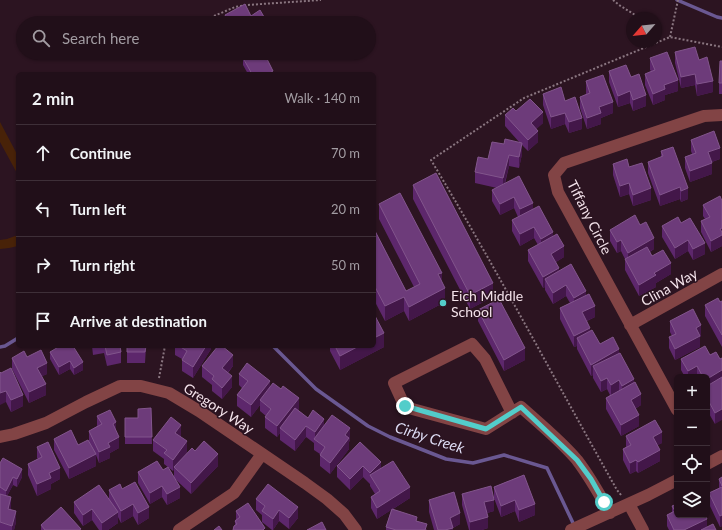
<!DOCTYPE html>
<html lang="en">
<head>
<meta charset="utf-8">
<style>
  body { margin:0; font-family:Lato,sans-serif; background:#2d1d26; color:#f1f3f6 }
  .controls { position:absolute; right:12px; bottom:12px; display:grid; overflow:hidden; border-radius:6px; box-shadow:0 1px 3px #0004 }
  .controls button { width:36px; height:36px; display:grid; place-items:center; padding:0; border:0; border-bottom:1px solid #3e2f38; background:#210f19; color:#f1f3f6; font:20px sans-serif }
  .compass { position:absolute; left:626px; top:12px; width:36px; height:36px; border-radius:50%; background:#210f19; box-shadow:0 1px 3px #0004; rotate:242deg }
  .stop { position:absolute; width:12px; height:12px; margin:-9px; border:3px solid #53cdca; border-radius:50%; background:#fff }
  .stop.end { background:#53cdca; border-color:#fff; box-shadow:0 1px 4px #0008 }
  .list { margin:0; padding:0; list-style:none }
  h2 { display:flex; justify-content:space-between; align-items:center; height:52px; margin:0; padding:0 16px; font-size:17px }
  h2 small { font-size:13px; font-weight:400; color:#a29ca2 }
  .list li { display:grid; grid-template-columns:26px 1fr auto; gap:12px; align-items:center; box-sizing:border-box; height:56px; padding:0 16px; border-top:1px solid #3e2f38 }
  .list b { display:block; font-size:15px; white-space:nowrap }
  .list em { font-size:13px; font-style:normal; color:#a29ca2 }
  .icon { flex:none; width:22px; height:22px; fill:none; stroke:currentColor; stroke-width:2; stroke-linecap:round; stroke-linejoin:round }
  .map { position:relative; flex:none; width:722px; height:530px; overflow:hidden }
  .search { position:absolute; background:#210f19; box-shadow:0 1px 3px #0004; left:16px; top:16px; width:360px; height:44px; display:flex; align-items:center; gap:10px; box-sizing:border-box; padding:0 14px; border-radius:22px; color:#a29ca2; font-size:15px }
  .panel { position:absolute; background:#210f19; box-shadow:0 1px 3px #0004; left:16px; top:72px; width:360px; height:276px; border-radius:6px }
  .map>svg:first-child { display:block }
  .green { fill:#482208 }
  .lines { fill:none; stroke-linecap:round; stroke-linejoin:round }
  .stream { stroke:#6a5892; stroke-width:3.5 }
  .path { stroke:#8a7680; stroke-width:2; stroke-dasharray:2 2; stroke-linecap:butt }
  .minor { stroke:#824445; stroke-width:12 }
  .wall { fill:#5d276c }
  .shaded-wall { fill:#431749 }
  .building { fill:#6d3b7a; stroke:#82558c }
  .route { stroke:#53cdca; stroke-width:5 }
  .poi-dot { fill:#53cdca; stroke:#2c1421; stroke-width:1.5 }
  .labels { text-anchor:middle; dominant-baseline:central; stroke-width:3; stroke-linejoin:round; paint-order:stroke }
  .street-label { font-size:14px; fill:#f3e2ea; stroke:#2c1421 }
  .poi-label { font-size:14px; fill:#f3e2ea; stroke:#2c1421; text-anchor:start }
  .water-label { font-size:15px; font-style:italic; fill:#dddcf4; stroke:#2c1421 }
</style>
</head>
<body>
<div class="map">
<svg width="722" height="530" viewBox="0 0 722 530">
  <rect width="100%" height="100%" fill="#2c1421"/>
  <!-- green -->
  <path class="green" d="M0 122 18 156V175L0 142Z
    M18 235V246L9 248 0 249V240L7 239Z"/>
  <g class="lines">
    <!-- stream -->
    <path class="stream" d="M677 0 717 17 722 18
      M273 346 316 389 368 426 390 437 446 459 473 463 504 455 547 468 573 523
      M0 347 5 346 18 338"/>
    <!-- path -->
    <path class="path" d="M613 0 619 5 640 18
      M214 16 235 7 247 5 321 0
      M670 37 678 0
      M159 378 165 346
      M621 495 617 490C555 380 496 268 431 160L524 98 670 37 722 47"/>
    <!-- minor -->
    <path class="minor" d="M630 325 722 274
      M677 410 558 192 554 175 564 163 704 116 722 115
      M512 413 485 359 472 344 394 383 405 407 486 429 521 407C540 424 561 441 577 460 590 477 600 495 610 513
      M0 437 14 434 46 423 86 402 120 386H141L169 393 199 411 305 483 327 499 344 514 356 530
      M707 464 722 456
      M629 504 643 530
      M179 530 234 493 262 454
      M571 530 648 495 677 480"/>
  </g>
  <!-- wall -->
  <path class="wall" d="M225 15 251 16 267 23H225Z
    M675 52 699 60 713 92 697 96 695 85 681 88 675 63Z
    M243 58 273 74H248L243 65Z
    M650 58 678 91 665 95V100L653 105 645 85V74L651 71 650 70Z
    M722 61V94H719V83Z
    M609 71 631 77 646 106 633 111 630 103 618 107 609 82Z
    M586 81 613 113 601 118V124L587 129 580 108V97L586 94Z
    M543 94 565 101 582 129 569 133 565 124 551 129 543 105Z
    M516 111 543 123 536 129 538 142 528 151 522 145V154L519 168 509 166 505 184 533 209 553 236 564 257 556 262 559 271 586 295 595 317 587 321 590 331 600 344 619 353 634 383 641 405 635 409 639 426 621 436 606 409V398L610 395 607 389 601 392 593 378V375L591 376 577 349V346L574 347 560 319V308L570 303 566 296 553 304 545 290V287L543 288 528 261V250L538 245 534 238 520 246 512 231V220L518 217 514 208 500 215 492 201V190L497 188 475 183V172L488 159 504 144 520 143 505 126V115Z
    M691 140 720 159 712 162V174L690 182 685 168V157L692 154 691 151Z
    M661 151 688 199 681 202 680 199 660 206 648 173V162L661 157Z
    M613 164 629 167 651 200 633 206 629 194 620 197 613 175Z
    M413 185 493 297 470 309 413 199Z
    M722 201V246L711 252 701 232V221L705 219 703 216V205Z
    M379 204 442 281 445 302 409 321 404 311 385 321 374 300V229L406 291 414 287 379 219Z
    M681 223 705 254 693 260 688 251 675 259 662 237V226Z
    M610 230 654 249 650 252 652 256 671 274 656 283V287L639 296 625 270V259L621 251 617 253 610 241Z
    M722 301V347L705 316V305L720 302Z
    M478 310 525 360 504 371 478 321Z
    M670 321 701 336 700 337V347L675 360 669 348V337L672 336 670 332Z
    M60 346 83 370 74 375 70 369 59 375 50 359V352Z
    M92 346H120L121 352V363L107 366 104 353 93 355Z
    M127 346H158V347H146L145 363H127Z
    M175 346H211V349L193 378 182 371V359L175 355Z
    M330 346H374L384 347 340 370 330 351Z
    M716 352 715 424 708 412H707V377H685L681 370V359L710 355Z
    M27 357 47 374 42 376 46 395 29 403 12 369V358Z
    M202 366H233L228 373 232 387 222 399 212 391V385L202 377Z
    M0 372 23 406 11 412 6 402Z
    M239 374 270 387 299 409 298 410 308 418 324 425 350 440 349 442V449L330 474 320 466V454L314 450V443L306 437 295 451 280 440V433L277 437 265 428V417L266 416 260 411V405L251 417 237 406V395L242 388 239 385Z
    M151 408 152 444H125V418H138Z
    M97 416 116 431 119 448 110 453V458L99 463 96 455V466L69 479 54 450V439L78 445 89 441V431L97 426Z
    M181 436 180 437 187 452 181 460 195 451 218 466 191 494 174 478V469L173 471 164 464V459L153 451V440Z
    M626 436 662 443 657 445 660 461 638 473 636 471 630 474 623 460V449L626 447Z
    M360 442 381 468 410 498 393 509 417 521 427 530H386V527L391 510 377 519 371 508V497L375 494 370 486V484L363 477 350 490 337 477V466Z
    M37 447 60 479 51 484V489L37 496 28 475V464L38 459 37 458Z
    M157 461 180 498 167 505 162 497 150 504 138 483V472Z
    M0 463 22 477 17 487 13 485 7 496 11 508V510L16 522 14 530H0Z
    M524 475 535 515 519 522 515 511 501 517 494 498V487Z
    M722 477V526L720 527 709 504V493L719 488V479Z
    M122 489 149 518 138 525 133 516 121 523 118 517V523L108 530H99L92 520 83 526 74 513V502L109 499V490Z
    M462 494 494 511 487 513 488 528 482 530H469L462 505Z
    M256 499 298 518 289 529 279 521 273 530H272L262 522V515L256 510Z
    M429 500 460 524 453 528V530H434L429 512Z
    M672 506 707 527 716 530H669L667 526V515L672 512Z
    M236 511 265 530 235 526V521L236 519Z
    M41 525 81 530H41Z"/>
  <!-- shaded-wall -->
  <path class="shaded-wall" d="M273 71V74H268Z
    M695 74V85L681 88V77Z
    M678 80V91L665 95V100L653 105V94L664 85Z
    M713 81V92L697 96V84Z
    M630 91V103L618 107V96Z
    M646 95V106L633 111V100Z
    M613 102V113L601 118V124L587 129V118L599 107Z
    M543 112V123L531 134V123Z
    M565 113V124L551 129V117Z
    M582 118V129L569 133V122Z
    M538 131V142L528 151V140Z
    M522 143V154L519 168V157Z
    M720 148V159L708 163V152Z
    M509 155V166L503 189V178Z
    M712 163V174L690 182V171Z
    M629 183V194L620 197V186Z
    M680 187V199L660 206V195Z
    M651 188V200L633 206V195Z
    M688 188V199L681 202V191Z
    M514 197V208L500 215V204Z
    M533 203V214L520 221V209Z
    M534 227V238L520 246V234Z
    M722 228V246L711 252V241L720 229Z
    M553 232V243L541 250V239Z
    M654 238V249L628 264V253Z
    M621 240V251L617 253V242Z
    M688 240V251L675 259V248Z
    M705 243V254L693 260V249Z
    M564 246V257L551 265V254Z
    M671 263V274L656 283V287L639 296V285L654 273Z
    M559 268V279H545V287L543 288V277Z
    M442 273V287L438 274Z
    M493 283V297L470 309V295Z
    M566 285V296L553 304V293Z
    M445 288V302L409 321V307Z
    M586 291V302L574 309V298Z
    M404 297V311L385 321V306Z
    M595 306V317L582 323V312Z
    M701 325V336L700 337V347L675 360V349L696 328Z
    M590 328V339L577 338V346L574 347V336Z
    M384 333V347L340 370V356L359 346H374V338Z
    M206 346H211V349L193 378V367Z
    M525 348V360L504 371V360Z
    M619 349V360L593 366V375L591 376V365Z
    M233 355V366L222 379V368Z
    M70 361V369L59 375V367Z
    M83 362V370L74 375V368Z
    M47 363V374L37 379V368Z
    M697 366V377H688V371Z
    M722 370V382L707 390V379Z
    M232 376V387L222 399V388Z
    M607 378V389L601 392V381Z
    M634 379V391L622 397V386Z
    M619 380V391L611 396V385Z
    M270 381V392L260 400V405L251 417V405Z
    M46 384V395L29 403V392Z
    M6 391V402L0 405V393Z
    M641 394V405L631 411V400Z
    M23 395V406L11 412V400Z
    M299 398V409L282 430 280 428V433L277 437V426Z
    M708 400V412H707V401Z
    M722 409V420L715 424V413Z
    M639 415V426L621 436V425Z
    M324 419V430L315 439V432Z
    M116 422V433L113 424Z
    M181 425V436L175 444V433Z
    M306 426V437L295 451V440Z
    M350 428V440L349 442V449L330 474V463L345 435Z
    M662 432V443L653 448V437Z
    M119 437V448L110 453V458L99 463V452L108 443Z
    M187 441V452L175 468 174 467V469L173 471V460Z
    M660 450V461L638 473V462Z
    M96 454V466L69 479V468Z
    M218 454V466L191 494V483Z
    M636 460V471L630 474V463Z
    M381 462V473L370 476V473Z
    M363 466V477L350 490V479Z
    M60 468V479L51 484V489L37 496V484L49 473Z
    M22 469V477L17 487V479Z
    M13 477V485L6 498V491Z
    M162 486V497L150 504V493Z
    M180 487V498L167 505V494Z
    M410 487V498L377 519V508Z
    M11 497V508L8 520V509Z
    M494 500V511L484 514V502Z
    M515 500V511L501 517V506Z
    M133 504V516L121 523V511Z
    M535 504V515L519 522V510Z
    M149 507V518L138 525V513Z
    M298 507V518L289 529V518Z
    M92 509V520L83 526V515Z
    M279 510V521L273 530V519Z
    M16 511V522L14 530H12V526Z
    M118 512V523L108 530H102V523Z
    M460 513V524L453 528V530H445L450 518Z
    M722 515V526L720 527V516Z
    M488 517V528L482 530H470V522Z
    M707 519V530H684Z"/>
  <!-- building -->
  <path class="building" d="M245 4 251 16 260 10 267 22 265 23H242L241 22 238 23H229L225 15Z
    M695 47 699 60 707 57 713 81 697 84 695 74 681 77 675 52Z
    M667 52 678 80 664 85 665 89 653 94 645 74 655 70 650 58Z
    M253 53H264L273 71 268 74H252L243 58Z
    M720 61H722V83H719Z
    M626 65 631 77 639 74 646 95 633 100 630 91 618 96 609 71Z
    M603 75 613 102 599 107 601 113 587 118 580 97 590 93 586 81Z
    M561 87 565 101 575 97 582 118 569 122 565 113 551 117 543 94Z
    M530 99 543 112 531 123 538 131 528 140 505 115 513 108 516 111Z
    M714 131 720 148 708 152 712 163 690 171 685 157 696 153 691 140Z
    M505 139 522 143 519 157 509 155 503 178 475 172 478 157 488 159 492 142 504 144Z
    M673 147 688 188 681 191 680 187 660 195 648 162 663 156 661 151Z
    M627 159 629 167 642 163 651 188 633 195 629 183 620 186 613 164Z
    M436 173 493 283 470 295 413 185Z
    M519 176 533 203 520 209 514 197 500 204 492 190Z
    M400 193 442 273 438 274 445 288 409 307 404 297 385 306 374 285V229L406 291 420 284 379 204Z
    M720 196 722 201V228L720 229 722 232V235L711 241 701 221 710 217 703 205Z
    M539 206 553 232 541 239 534 227 520 234 512 220Z
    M635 215 640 225 646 222 654 238 628 253 621 240 617 242 610 230Z
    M678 217 681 223 690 218 705 243 693 249 688 240 675 248 662 226Z
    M557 234 564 246 551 254 559 268 543 277 528 250Z
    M647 247 652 256 663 250 671 263 654 273 656 275 639 285 625 259Z
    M571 264 586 291 574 298 566 285 553 293 545 279Z
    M589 294 595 306 582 312 590 328 574 336 560 308Z
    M718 298 720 302 722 301V335L705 305Z
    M499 299 525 348 504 360 478 310Z
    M693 309 701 325 696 328 700 336 675 349 669 337 676 334 670 321Z
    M374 314 384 333 374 338Z
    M592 330 600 344 613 337 619 349 591 365 577 338Z
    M60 346H73L83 362 74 368 70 361 59 367 50 352Z
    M105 346H120L121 352 107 355Z
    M127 346H146L145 352H127Z
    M179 346H206L193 367 182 360 187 351Z
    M218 346H222L233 355 222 368 232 376 222 388 212 379 214 376 202 366Z
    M335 346H359L340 356Z
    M705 346 710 355 716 352 720 359 722 358V370L707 379V377H703L697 366 688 371 681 359Z
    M41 350 47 363 37 368 46 384 29 392 12 358 24 351 27 357Z
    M620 353 634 379 622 386 619 380 611 385 607 378 601 381 593 366Z
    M247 363 270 381 251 405 237 395 248 381 239 374Z
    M11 368 23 395 11 400 6 391 0 393V372L1 373Z
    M722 377V409L715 413 708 400 707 401V386Z
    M635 382 641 394 631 400 639 415 621 425 606 398Z
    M273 383 281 389 283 386 299 398 277 426 265 417 271 409 260 400Z
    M151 408 152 437H125V418H138V409Z
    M295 408 308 418 313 410 324 419 315 432 306 426 295 440 280 428Z
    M110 410 116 422 113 424 119 437 108 443 110 447 99 452 89 431 102 424 97 416Z
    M332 415 350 428 345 435 349 438 330 463 320 455 325 447 314 439Z
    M171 417 181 425 175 433 187 441 173 460 164 453 167 450 153 440Z
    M655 420 662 432 653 437 660 450 638 462 636 460 630 463 623 449 631 445 626 436Z
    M71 430 78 445 88 440 96 454 69 468 54 439Z
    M204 441 218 454 191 483 174 467 192 448 195 451Z
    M48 442 60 468 49 473 51 478 37 484 28 464 42 457 37 447Z
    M360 442 381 462 370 473 363 466 350 479 337 466Z
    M3 458 22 469 17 479 13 477 6 491 0 487V463Z
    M157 461 163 470 168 467 180 487 167 494 162 486 150 493 138 472Z
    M393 461 410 487 377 508 371 497 380 491 370 475Z
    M524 475 535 504 519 510 515 500 501 506 494 487Z
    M722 477V486L719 479Z
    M135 482 149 507 138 513 133 504 121 511 109 490 120 484 122 489Z
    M268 484 298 507 289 518 279 510 273 519 262 511 265 506 256 499Z
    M99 485 118 512 102 523 92 509 83 515 74 502Z
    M491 486 494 500 484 502 488 517 470 522 462 494Z
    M722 487V515L720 516 709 493Z
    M454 492 460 513 450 518 453 528 445 530H438L429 500Z
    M0 494 11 497 8 509 16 511 12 526 0 522Z
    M248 503 265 528 263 530H233L234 526 237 524 235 521 240 517 236 511Z
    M677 504V515H705L707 519 684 530H674L667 515 675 511 672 506Z
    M61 507 81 529 79 530H45L41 525Z
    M392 509 417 517 416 521 427 524 425 530H396L386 527Z
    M322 522 326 530H307Z
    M713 524 716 530H701Z
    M219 526 222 530H214Z"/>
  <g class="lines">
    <!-- route -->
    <path class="route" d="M405 406 486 429 521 407 577 460 591 479 604 502"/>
  </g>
  <!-- markers -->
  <circle class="poi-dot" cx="443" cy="303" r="4"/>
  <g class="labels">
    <!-- street labels -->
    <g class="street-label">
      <text transform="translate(590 217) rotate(63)">Tiffany Circle</text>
      <text transform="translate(669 287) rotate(-29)">Clina Way</text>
      <text transform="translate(219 408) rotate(33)">Gregory Way</text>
    </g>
    <!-- poi labels -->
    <g class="poi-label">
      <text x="451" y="295">Eich Middle<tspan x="451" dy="16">School</tspan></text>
    </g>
    <!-- water labels -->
    <g class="water-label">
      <text transform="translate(430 437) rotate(18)">Cirby Creek</text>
    </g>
  </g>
</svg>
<div class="controls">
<button>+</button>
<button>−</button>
<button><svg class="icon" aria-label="locate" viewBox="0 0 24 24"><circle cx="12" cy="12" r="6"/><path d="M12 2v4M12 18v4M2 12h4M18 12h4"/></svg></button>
<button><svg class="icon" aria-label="layers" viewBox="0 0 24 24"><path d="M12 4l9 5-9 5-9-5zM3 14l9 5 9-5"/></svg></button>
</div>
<svg class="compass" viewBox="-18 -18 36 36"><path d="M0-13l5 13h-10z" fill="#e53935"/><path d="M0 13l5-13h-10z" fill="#a29ca2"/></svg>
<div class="stop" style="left:604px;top:502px"></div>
<div class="stop end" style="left:405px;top:406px"></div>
<div class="search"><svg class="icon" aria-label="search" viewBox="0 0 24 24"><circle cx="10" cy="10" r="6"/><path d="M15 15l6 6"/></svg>Search here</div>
<section class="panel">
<h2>2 min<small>Walk · 140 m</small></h2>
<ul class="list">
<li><svg class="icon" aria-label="ahead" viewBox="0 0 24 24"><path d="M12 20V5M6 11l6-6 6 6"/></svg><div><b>Continue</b></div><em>70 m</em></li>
<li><svg class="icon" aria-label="left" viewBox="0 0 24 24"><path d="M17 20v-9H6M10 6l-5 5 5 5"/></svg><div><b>Turn left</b></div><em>20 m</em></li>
<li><svg class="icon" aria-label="right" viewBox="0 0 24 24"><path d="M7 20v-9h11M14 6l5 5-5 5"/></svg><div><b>Turn right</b></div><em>50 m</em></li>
<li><svg class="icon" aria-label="arrive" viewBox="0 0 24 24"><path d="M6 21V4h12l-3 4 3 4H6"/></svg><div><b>Arrive at destination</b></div></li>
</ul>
</section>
</div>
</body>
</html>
